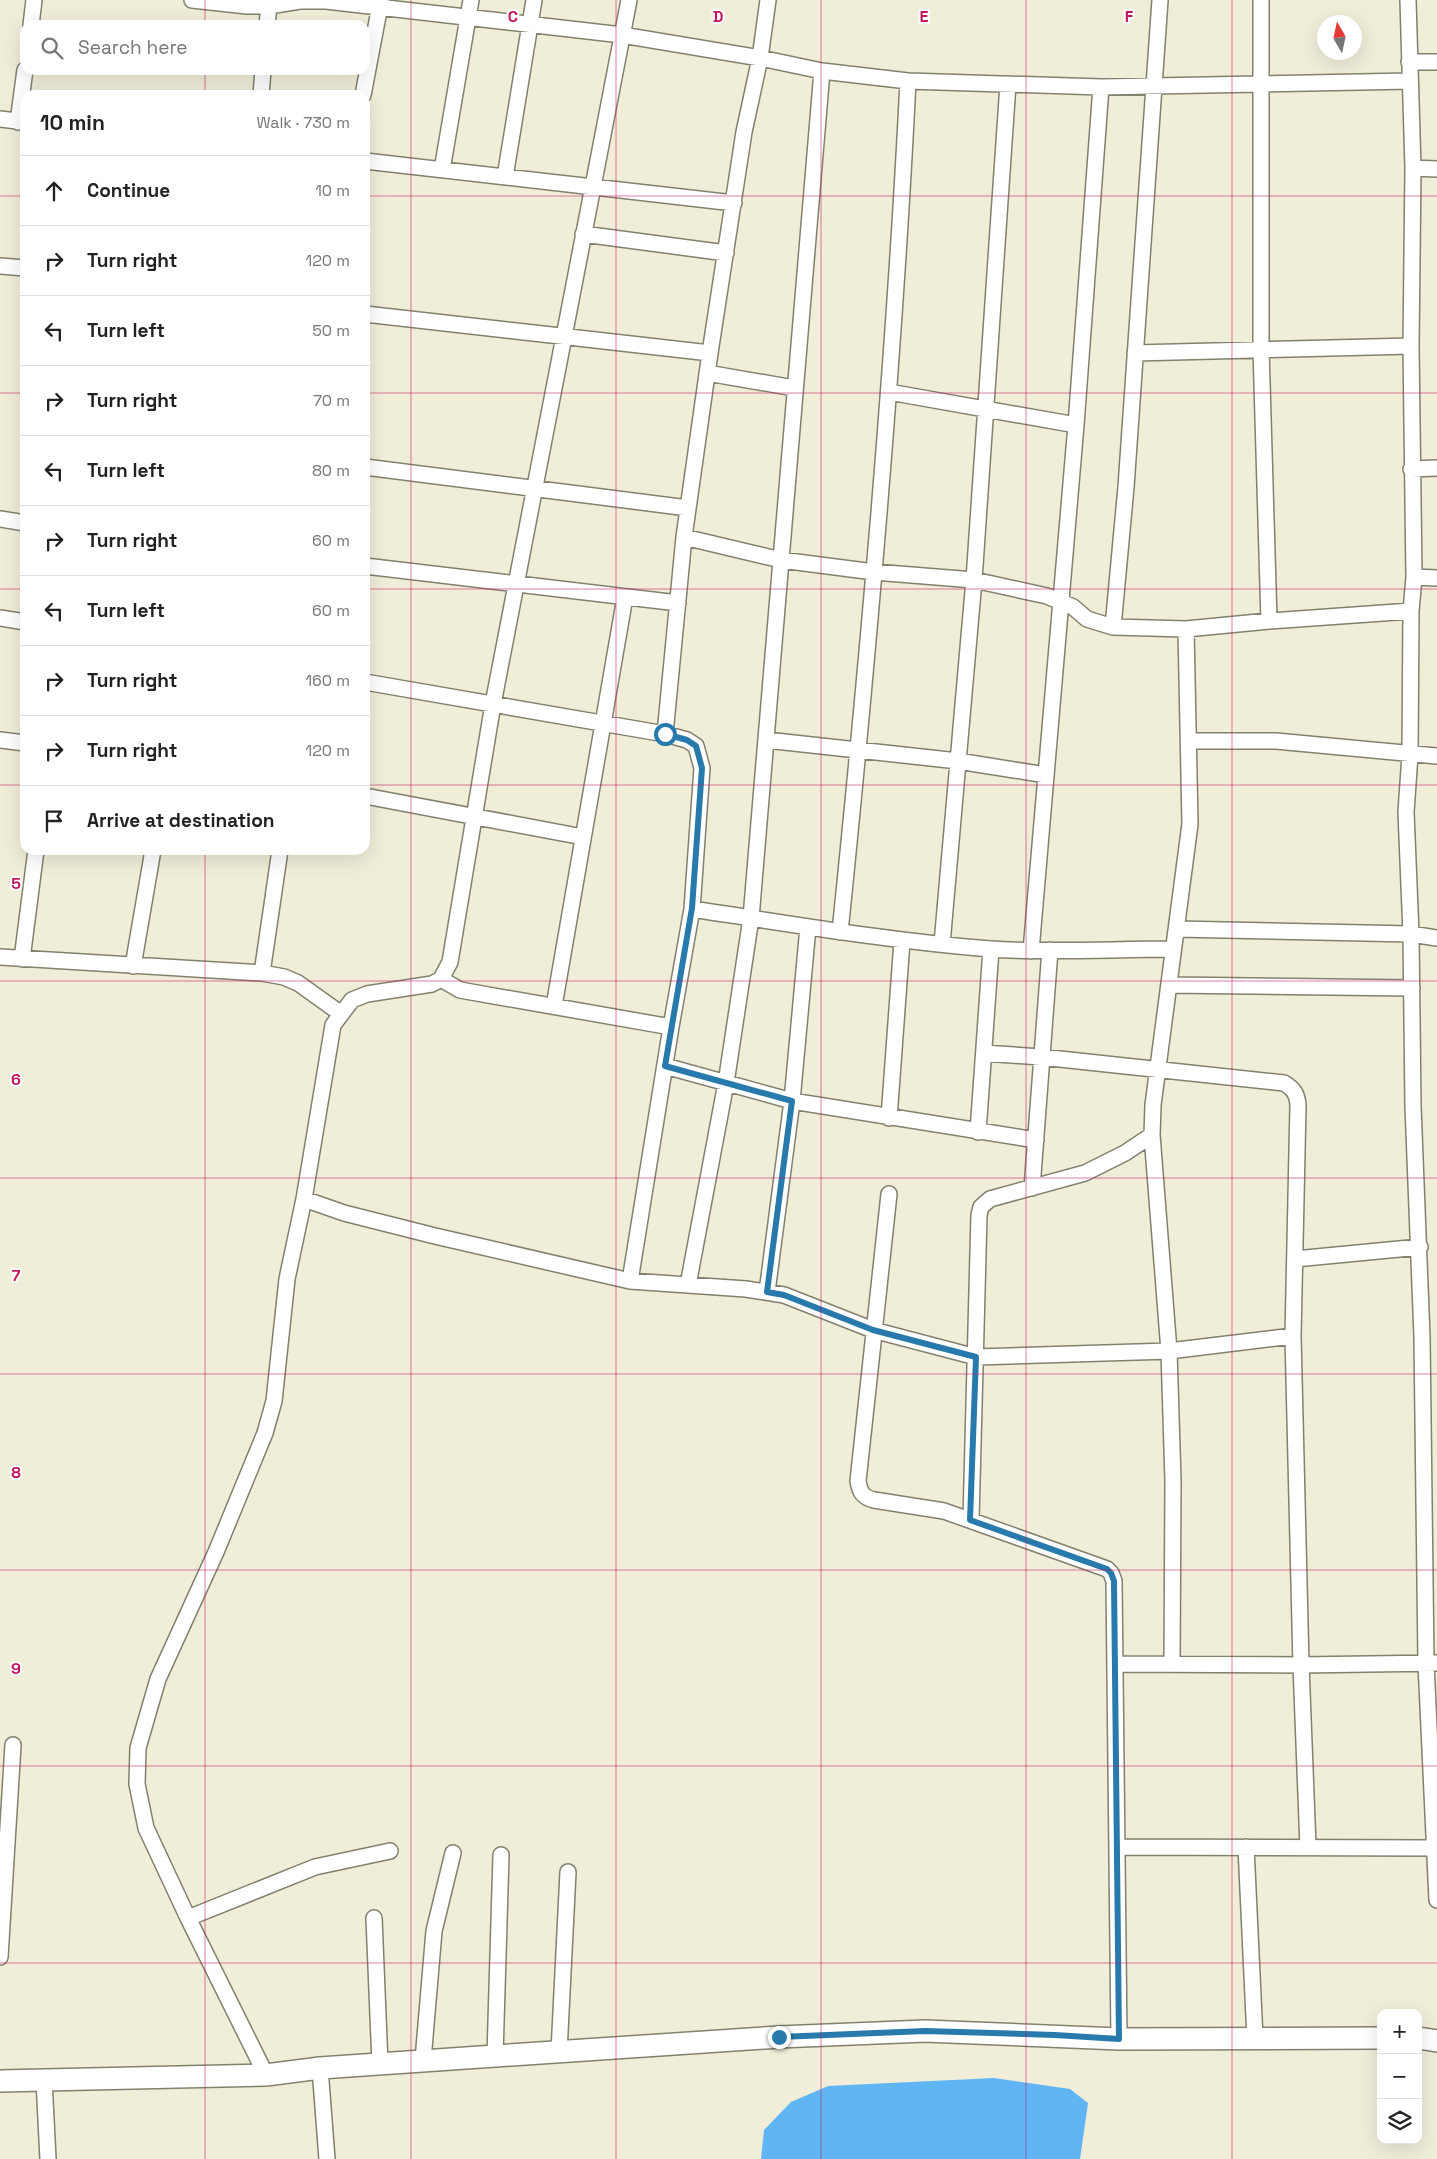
<!DOCTYPE html>
<html lang="en">
<head>
<meta charset="utf-8">
<style>
  body { margin:0; font-family:"Space Grotesk",sans-serif; background:#f2f2f2; color:#222 }
  .controls { position:absolute; right:15px; bottom:15px; display:grid; overflow:hidden; border-radius:10px; box-shadow:0 5px 20px #0002 }
  .controls button { width:45px; height:45px; display:grid; place-items:center; padding:0; border:0; border-bottom:1px solid #e0e0e0; background:#fff; color:#222; font:25px sans-serif }
  .compass { position:absolute; left:1317px; top:15px; width:45px; height:45px; border-radius:50%; background:#fff; box-shadow:0 5px 20px #0002; rotate:351deg }
  .stop { position:absolute; width:15px; height:15px; margin:-11px; border:4px solid #277aab; border-radius:50%; background:#fff }
  .stop.end { background:#277aab; border-color:#fff; box-shadow:0 1px 5px #0008 }
  .list { margin:0; padding:0; list-style:none }
  h2 { display:flex; justify-content:space-between; align-items:center; height:65px; margin:0; padding:0 20px; font-size:21px }
  h2 small { font-size:16px; font-weight:400; color:#767676 }
  .list li { display:grid; grid-template-columns:32px 1fr auto; gap:15px; align-items:center; box-sizing:border-box; height:70px; padding:0 20px; border-top:1px solid #e0e0e0 }
  .list b { display:block; font-size:19px; white-space:nowrap }
  .list em { font-size:16px; font-style:normal; color:#767676 }
  .icon { flex:none; width:28px; height:28px; fill:none; stroke:currentColor; stroke-width:2; stroke-linecap:round; stroke-linejoin:round }
  .map { position:relative; flex:none; width:1437px; height:2159px; overflow:hidden }
  .search { position:absolute; background:#fff; box-shadow:0 5px 20px #0002; left:20px; top:20px; width:350px; height:55px; display:flex; align-items:center; gap:12px; box-sizing:border-box; padding:0 18px; border-radius:15px; color:#767676; font-size:19px }
  .panel { position:absolute; background:#fff; box-shadow:0 5px 20px #0002; left:20px; top:90px; width:350px; height:765px; border-radius:15px }
  .map>svg:first-child { display:block }
  .water { fill:#60b5f5 }
  .lines { fill:none; stroke-linecap:round; stroke-linejoin:round }
  .street-casing { stroke:#83806e; stroke-width:18 }
  .secondary-casing { stroke:#83806e; stroke-width:24 }
  .street { stroke:#fff; stroke-width:15 }
  .secondary { stroke:#fff; stroke-width:21 }
  .route { stroke:#277aab; stroke-width:6 }
  .grid { fill:none; stroke:#c2185b; stroke-width:1; stroke-opacity:0.55 }
  .grid-label { font-size:16px; text-anchor:middle; font-weight:bold; fill:#c2185b; stroke:#fff; stroke-width:4; stroke-linejoin:round; paint-order:stroke }
</style>
</head>
<body>
<div class="map">
<svg width="1437" height="2159" viewBox="0 0 1437 2159">
  <rect width="100%" height="100%" fill="#f0edd9"/>
  <!-- water -->
  <path class="water" d="M994 2078 1070 2089 1088 2103 1080 2159H761L764 2130 791 2102 828 2086Z"/>
  <g class="lines">
    <defs>
      <path id="street" d="M192 0 247 6H269L300 1H326L622 35 760 58 822 71 908 81 1101 87 1410 81
        M1261 0V349L1269 621
        M1408 0 1413 168 1411 346 1414 577 1411 611 1410 755 1406 812 1411 934 1413 1106 1422 1337 1426 1663 1437 1900
        M31 25 34 0
        M267 25 269 6
        M1409 62H1437
        M261 95 263 70
        M363 95 381 0
        M0 119 25 122
        M18 122 25 70
        M365 161 734 203
        M1413 168 1437 169
        M442 170 471 0
        M505 177 534 0
        M583 234 726 253
        M0 266 25 268
        M365 314 710 353
        M1135 353 1411 346
        M707 373 794 388
        M889 392 1076 425
        M365 467 688 508
        M1411 469 1437 468
        M0 519 25 523
        M684 537 781 560 874 572 974 580 1047 596 1073 607 1087 619 1113 627 1186 629 1269 621 1411 611
        M365 566 678 603
        M1414 577 1437 578
        M0 618 25 622
        M1113 627 1126 487 1160 0
        M365 682 665 734 687 740 696 746 702 768 692 909 671 1027 630 1281
        M665 734 684 537 710 353 744 132 760 58 768 0
        M0 740 25 743
        M766 740 958 761 1046 775
        M1189 741H1276L1437 756
        M365 796 583 837
        M692 909C791 924 890 941 990 949 1050 953 1112 949 1172 949
        M1177 929 1411 934 1437 938
        M840 932C869 649 894 365 908 81
        M942 944 974 580 1008 84
        M1031 951 1076 425 1101 87
        M0 957 262 973 284 977 298 983 340 1013
        M22 959 36 850
        M133 966 153 850
        M262 973 280 850
        M441 979 460 990 671 1027
        M1169 985 1412 988
        M554 1006 625 597
        M984 1053 1041 1057 1284 1083C1294 1089 1297 1094 1298 1105L1293 1336 1301 1665 1308 1847
        M665 1066 792 1101 1036 1140
        M889 1118 902 941
        M978 1132 991 949
        M1032 1188 1050 950
        M889 1194 858 1481C860 1493 863 1497 874 1500L944 1511 1107 1569 1111 1573 1114 1581 1119 2039
        M304 1199 344 1213 435 1236 630 1281 746 1289 784 1295 873 1330 976 1357 1169 1351 1293 1336
        M1295 1259 1420 1247
        M688 1285 726 1083 751 918 822 71
        M767 1292 792 1101 808 927
        M971 1519 979 1215 981 1207 990 1199 1085 1173 1125 1153 1152 1135
        M1115 1664 1301 1665 1437 1663
        M1172 1664 1173 1481 1169 1351 1152 1135 1153 1105 1190 824 1186 629
        M1118 1847 1437 1848
        M1246 1847 1255 2039
        M188 1918 315 1867 390 1851
        M374 1918 380 2064
        M0 1957 13 1745
        M559 2052 568 1872
        M495 2056 501 1855
        M423 2060 434 1931 453 1853
        M320 2068 327 2159
        M266 2075 188 1918 146 1828 137 1784 138 1748 158 1679 216 1552 265 1433 274 1401 287 1279 304 1199 333 1025 352 1000 367 994 432 984 441 979 450 962 493 704 629 0
        M44 2080 48 2159"/>
      <path id="secondary" d="M1418 2038 1437 2041
        M0 2081 266 2075 320 2068 495 2056 779 2037 925 2031 1119 2039 1381 2038"/>
    </defs>
    <!-- street casing -->
    <use href="#street" class="street-casing"/>
    <!-- secondary casing -->
    <use href="#secondary" class="secondary-casing"/>
    <!-- street -->
    <use href="#street" class="street"/>
    <!-- secondary -->
    <use href="#secondary" class="secondary"/>
  </g>
  <g class="lines">
    <!-- route -->
    <path class="route" d="M665 734 687 740 696 746 702 768 692 908 665 1066 792 1101 767 1292 784 1295 873 1330 976 1357 970 1520 1107 1569 1111 1573 1114 1581 1119 2039 1055 2035 925 2031 779 2037"/>
  </g>
  <!-- grid -->
  <path class="grid" d="M205 0V25M411 0V2159M616 0V2159M821 0V2159M1026 0V2159M1232 0V2159M205 70V95M0 196H25M365 196H1437M0 393H25M365 393H1437M0 589H25M365 589H1437M0 785H25M365 785H1437M205 850V2159M0 981H1437M0 1178H1437M0 1374H1437M0 1570H1437M0 1766H1437M0 1963H1437"/>
  <g class="grid-label">
    <text x="513" y="22">C</text>
    <text x="718" y="22">D</text>
    <text x="924" y="22">E</text>
    <text x="1129" y="22">F</text>
    <text x="16" y="889">5</text>
    <text x="16" y="1085">6</text>
    <text x="16" y="1281">7</text>
    <text x="16" y="1478">8</text>
    <text x="16" y="1674">9</text>
  </g>
</svg>
<div class="controls">
<button>+</button>
<button>−</button>
<button><svg class="icon" aria-label="layers" viewBox="0 0 24 24"><path d="M12 4l9 5-9 5-9-5zM3 14l9 5 9-5"/></svg></button>
</div>
<svg class="compass" viewBox="-18 -18 36 36"><path d="M0-13l5 13h-10z" fill="#e53935"/><path d="M0 13l5-13h-10z" fill="#767676"/></svg>
<div class="stop" style="left:665px;top:734px"></div>
<div class="stop end" style="left:779px;top:2037px"></div>
<div class="search"><svg class="icon" aria-label="search" viewBox="0 0 24 24"><circle cx="10" cy="10" r="6"/><path d="M15 15l6 6"/></svg>Search here</div>
<section class="panel">
<h2>10 min<small>Walk · 730 m</small></h2>
<ul class="list">
<li><svg class="icon" aria-label="ahead" viewBox="0 0 24 24"><path d="M12 20V5M6 11l6-6 6 6"/></svg><div><b>Continue</b></div><em>10 m</em></li>
<li><svg class="icon" aria-label="right" viewBox="0 0 24 24"><path d="M7 20v-9h11M14 6l5 5-5 5"/></svg><div><b>Turn right</b></div><em>120 m</em></li>
<li><svg class="icon" aria-label="left" viewBox="0 0 24 24"><path d="M17 20v-9H6M10 6l-5 5 5 5"/></svg><div><b>Turn left</b></div><em>50 m</em></li>
<li><svg class="icon" aria-label="right" viewBox="0 0 24 24"><path d="M7 20v-9h11M14 6l5 5-5 5"/></svg><div><b>Turn right</b></div><em>70 m</em></li>
<li><svg class="icon" aria-label="left" viewBox="0 0 24 24"><path d="M17 20v-9H6M10 6l-5 5 5 5"/></svg><div><b>Turn left</b></div><em>80 m</em></li>
<li><svg class="icon" aria-label="right" viewBox="0 0 24 24"><path d="M7 20v-9h11M14 6l5 5-5 5"/></svg><div><b>Turn right</b></div><em>60 m</em></li>
<li><svg class="icon" aria-label="left" viewBox="0 0 24 24"><path d="M17 20v-9H6M10 6l-5 5 5 5"/></svg><div><b>Turn left</b></div><em>60 m</em></li>
<li><svg class="icon" aria-label="right" viewBox="0 0 24 24"><path d="M7 20v-9h11M14 6l5 5-5 5"/></svg><div><b>Turn right</b></div><em>160 m</em></li>
<li><svg class="icon" aria-label="right" viewBox="0 0 24 24"><path d="M7 20v-9h11M14 6l5 5-5 5"/></svg><div><b>Turn right</b></div><em>120 m</em></li>
<li><svg class="icon" aria-label="arrive" viewBox="0 0 24 24"><path d="M6 21V4h12l-3 4 3 4H6"/></svg><div><b>Arrive at destination</b></div></li>
</ul>
</section>
</div>
</body>
</html>
